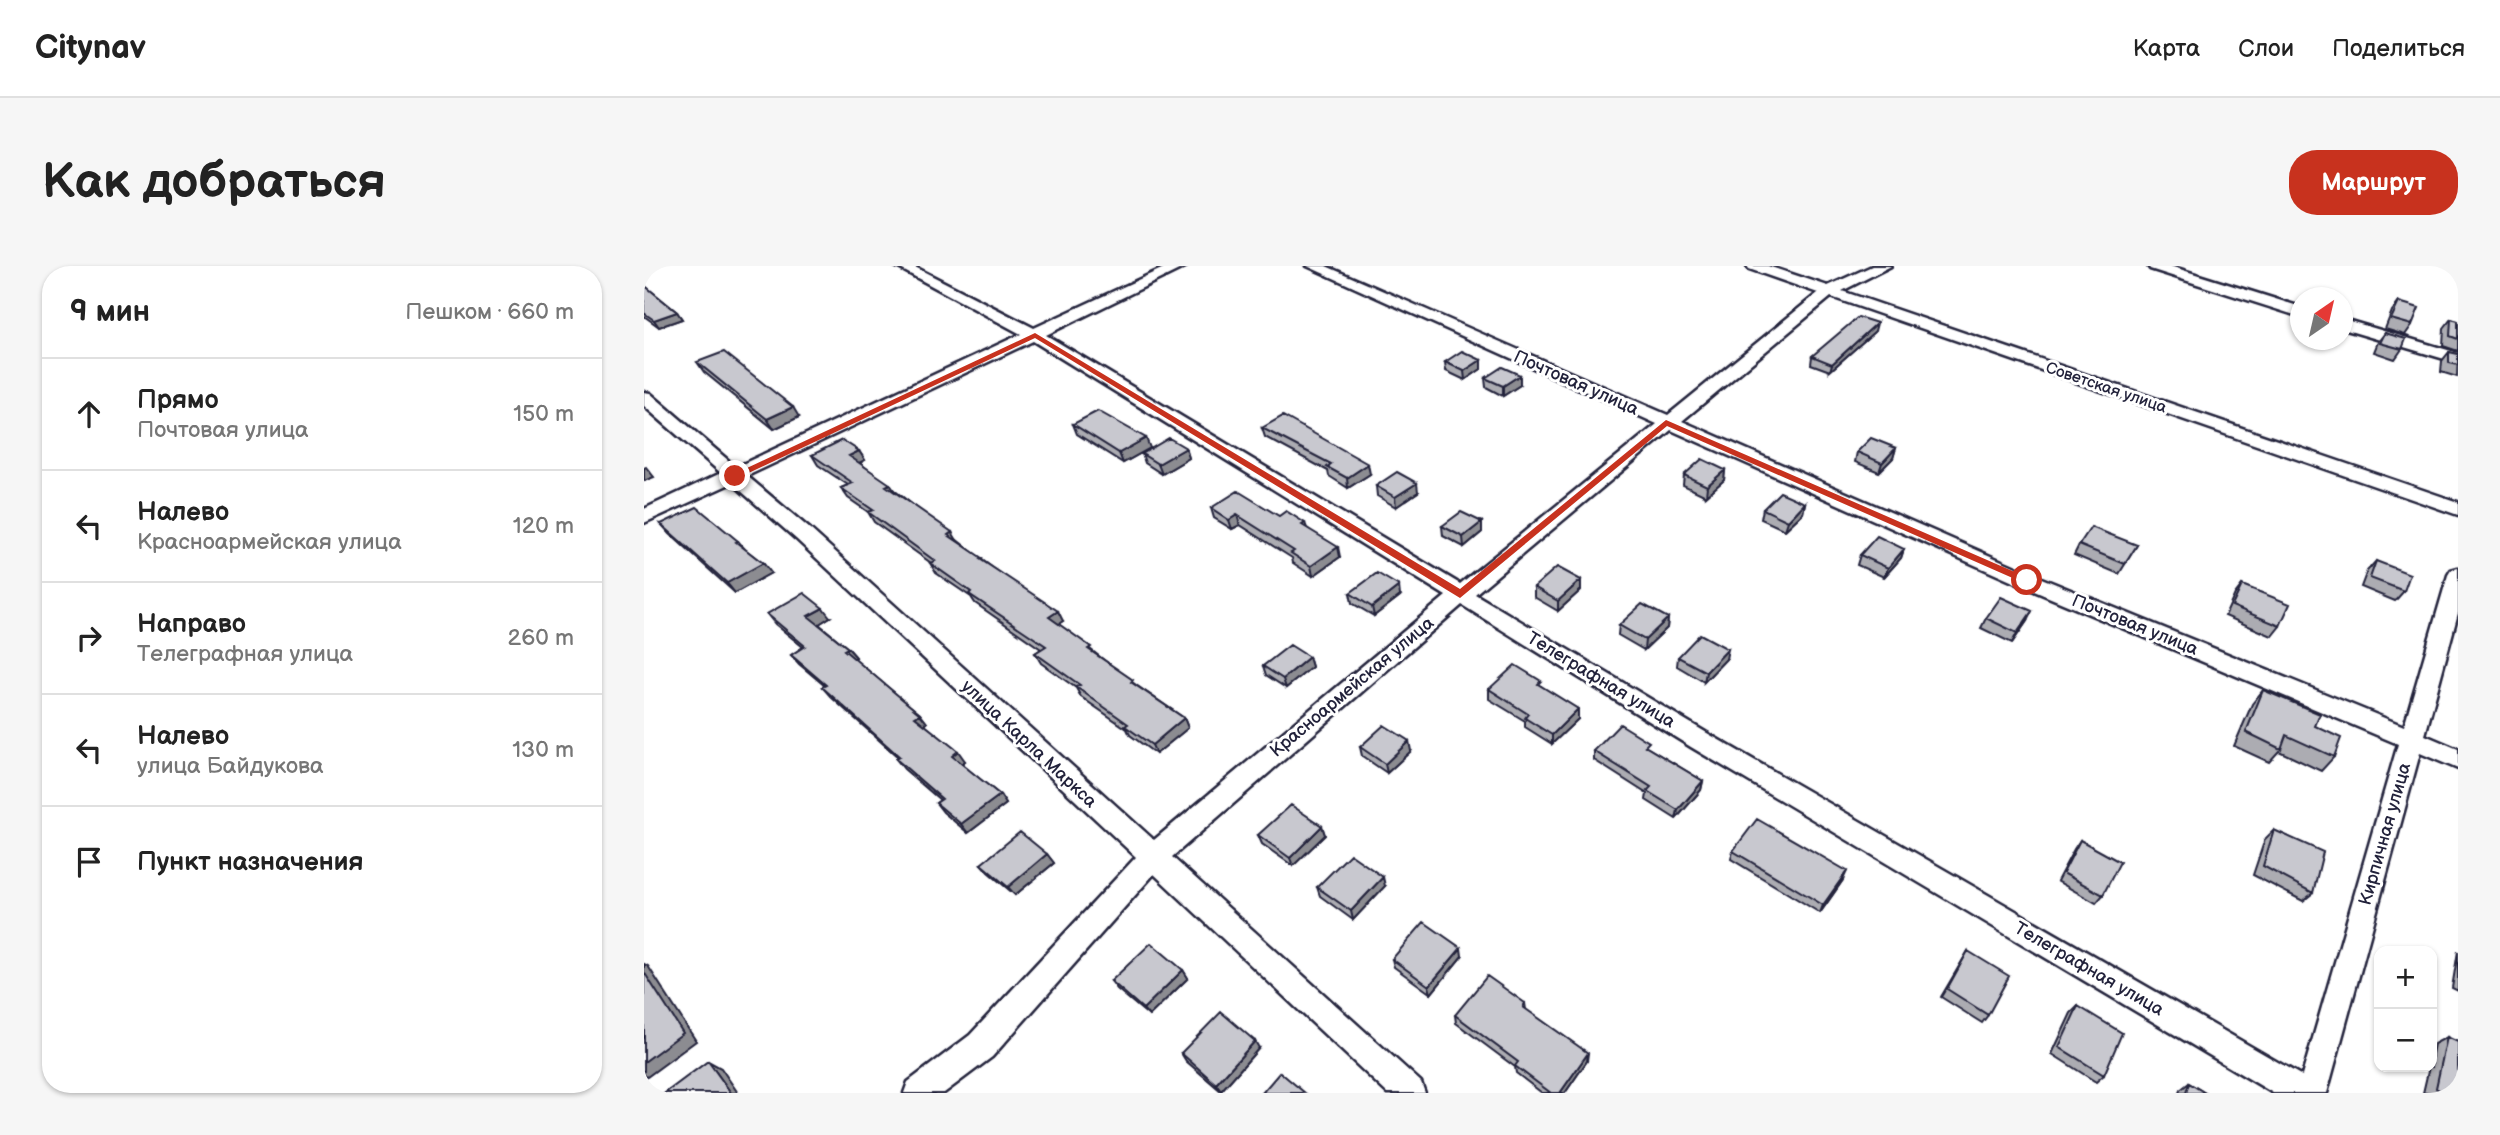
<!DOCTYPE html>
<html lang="ru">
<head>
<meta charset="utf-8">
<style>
  body { margin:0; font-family:"Balsamiq Sans",sans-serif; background:#f6f6f6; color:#222 }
  .controls { position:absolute; right:21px; bottom:21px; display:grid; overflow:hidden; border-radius:14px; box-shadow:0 2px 5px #0004 }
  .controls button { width:63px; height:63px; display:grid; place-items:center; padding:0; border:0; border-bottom:2px solid #e0e0e0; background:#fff; color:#222; font:35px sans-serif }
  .compass { position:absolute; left:1646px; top:21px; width:63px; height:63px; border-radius:50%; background:#fff; box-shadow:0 2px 5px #0004; rotate:34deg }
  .stop { position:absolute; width:21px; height:21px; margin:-16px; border:5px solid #c8321e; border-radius:50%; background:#fff }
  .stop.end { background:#c8321e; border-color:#fff; box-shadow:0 2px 7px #0008 }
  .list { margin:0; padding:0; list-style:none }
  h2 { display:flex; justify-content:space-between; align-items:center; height:91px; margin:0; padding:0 28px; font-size:30px }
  h2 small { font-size:23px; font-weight:400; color:#767676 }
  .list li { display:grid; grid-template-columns:46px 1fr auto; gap:21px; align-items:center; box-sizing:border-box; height:112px; padding:0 28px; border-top:2px solid #e0e0e0 }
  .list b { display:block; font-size:26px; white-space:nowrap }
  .list p { margin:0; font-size:23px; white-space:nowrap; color:#767676 }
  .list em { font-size:23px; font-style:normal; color:#767676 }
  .icon { flex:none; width:38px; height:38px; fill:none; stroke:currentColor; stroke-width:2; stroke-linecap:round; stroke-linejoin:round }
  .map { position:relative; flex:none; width:1814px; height:827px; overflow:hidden; border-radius:28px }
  header { display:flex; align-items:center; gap:42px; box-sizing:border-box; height:98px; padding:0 35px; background:#fff; border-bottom:2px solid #e0e0e0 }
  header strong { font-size:33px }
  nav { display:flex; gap:38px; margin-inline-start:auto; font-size:24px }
  .intro { display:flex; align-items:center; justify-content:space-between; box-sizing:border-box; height:168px; padding:0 42px }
  h1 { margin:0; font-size:49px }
  .button { padding:18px 32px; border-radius:28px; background:#c8321e; color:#fff; font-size:24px; font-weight:700 }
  main { display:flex; gap:42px; padding:0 42px }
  aside { flex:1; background:#fff; border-radius:28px; box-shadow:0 2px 5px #0004 }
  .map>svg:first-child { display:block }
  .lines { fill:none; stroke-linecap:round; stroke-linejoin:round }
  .minor-casing { stroke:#22223b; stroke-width:5 }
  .minor { fill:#fff; fill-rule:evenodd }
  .wall { fill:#acacb2; stroke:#22223b; stroke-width:2 }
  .shaded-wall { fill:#8c8c91; stroke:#22223b; stroke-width:2 }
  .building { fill:#c8c8cf; stroke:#22223b; stroke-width:2 }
  .route { fill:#c8321e }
  .labels { text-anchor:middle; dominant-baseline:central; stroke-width:6; stroke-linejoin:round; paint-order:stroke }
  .far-street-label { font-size:16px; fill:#22223b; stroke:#fff }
  .street-label { font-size:18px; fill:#22223b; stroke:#fff }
</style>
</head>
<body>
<header>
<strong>Citynav</strong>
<nav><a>Карта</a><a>Слои</a><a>Поделиться</a></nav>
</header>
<div class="intro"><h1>Как добраться</h1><a class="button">Маршрут</a></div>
<main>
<aside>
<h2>9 мин<small>Пешком · 660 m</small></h2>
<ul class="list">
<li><svg class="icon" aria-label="ahead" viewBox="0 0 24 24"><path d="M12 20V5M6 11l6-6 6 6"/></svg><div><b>Прямо</b><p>Почтовая улица</p></div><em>150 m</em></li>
<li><svg class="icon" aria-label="left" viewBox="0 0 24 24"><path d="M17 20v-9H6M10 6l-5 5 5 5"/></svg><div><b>Налево</b><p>Красноармейская улица</p></div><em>120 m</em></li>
<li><svg class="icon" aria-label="right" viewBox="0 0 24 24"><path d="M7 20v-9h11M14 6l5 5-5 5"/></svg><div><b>Направо</b><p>Телеграфная улица</p></div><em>260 m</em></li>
<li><svg class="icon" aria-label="left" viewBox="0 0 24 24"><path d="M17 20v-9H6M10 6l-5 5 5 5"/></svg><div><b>Налево</b><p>улица Байдукова</p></div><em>130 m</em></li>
<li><svg class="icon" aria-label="arrive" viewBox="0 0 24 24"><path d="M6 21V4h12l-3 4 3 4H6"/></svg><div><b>Пункт назначения</b></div></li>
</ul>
</aside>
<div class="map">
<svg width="1814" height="827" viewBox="0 0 1814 827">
  <rect width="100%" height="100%" fill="#fff"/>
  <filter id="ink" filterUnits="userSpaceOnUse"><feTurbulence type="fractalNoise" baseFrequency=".0143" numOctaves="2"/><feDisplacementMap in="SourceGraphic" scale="14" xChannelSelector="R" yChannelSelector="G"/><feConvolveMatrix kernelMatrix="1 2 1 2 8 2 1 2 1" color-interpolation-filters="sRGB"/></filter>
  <g filter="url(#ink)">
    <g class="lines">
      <defs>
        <path id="minor" d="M251 0H269L390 62 524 0H543L402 69 816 318 1013 158 663 0H682L1024 149 1174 27 1105 3 1103 0H1124L1184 20 1228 0H1247L1198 25 1814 236V249L1187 31 1038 155 1390 309 1760 460 1804 309 1807 304 1814 302V347L1781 469 1814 483V503L1776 487 1683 827H1629L1047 481 818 339 528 591 777 816 781 827H743L510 608 348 791 300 827H260L264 816 326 769 492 591 152 273 88 217 0 257V243L77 207 0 140V126L6 127 92 201 377 68ZM389 75 802 330 510 574 166 263 103 210ZM1027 164 1376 319 1754 478 1658 810 1063 467 831 328Z
          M1504 0H1526L1657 41V51L1506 3Z
          M1699 53 1814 87V97L1699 63Z"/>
      </defs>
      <!-- minor casing -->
      <use href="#minor" class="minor-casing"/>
      <!-- minor -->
      <use href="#minor" class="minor"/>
    </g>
    <!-- wall -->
    <path class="wall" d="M0 19 33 46 38 53 15 61 0 50Z
      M1755 36 1768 59 1761 69 1741 63 1748 45Z
      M1807 53 1814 55V85L1799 80 1800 62Z
      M1231 65 1186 105 1167 98 1168 90Z
      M1741 67 1758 83 1751 93 1730 86 1734 76Z
      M1805 86 1814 88 1813 111 1797 106 1798 95Z
      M837 94V103L821 114 802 105 801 96Z
      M53 96 155 151 130 163 60 106Z
      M841 112 876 119 859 130 842 121Z
      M429 158 506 182 479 197 433 168Z
      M618 162 726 208 704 222 685 210 684 205 621 171Z
      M542 182 545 192 518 208 501 197 498 188Z
      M1252 182 1249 192 1235 206 1211 196 1213 186Z
      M215 185 221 194 216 197 341 296 419 355 414 358 492 419 540 452 544 462 512 488 486 469 483 463 437 431 432 422 397 397 391 387 397 383 331 337 327 331 292 307 286 297H287L230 256 224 246 204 232 197 222 204 219 174 199 168 189Z
      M1081 204 1080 214 1062 230 1039 219 1040 209Z
      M732 220 774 226 752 241 733 230Z
      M1161 237 1159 247 1141 264 1117 253 1119 243Z
      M567 242 635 250 661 257 663 262 696 291 669 310 649 297 648 292 596 259 588 263 570 252Z
      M838 256V266L820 281 799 270 798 260Z
      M17 258 94 275 101 283 119 297 127 307 91 327 26 268Z
      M1435 279H1493L1475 308 1430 289Z
      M1260 283 1257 292 1240 311 1213 299 1216 289Z
      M1732 295 1760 325 1751 335 1717 321 1723 305Z
      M937 314V324L914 345 890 331V321Z
      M1598 319 1636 360 1628 370 1581 350 1591 328Z
      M706 327 756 330 730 350 708 337Z
      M123 348 186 351 175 358 204 382 212 391 210 393 276 448 283 457 281 459 321 495 317 498 356 529 362 538 324 567 299 546 292 537 296 534 260 503 252 493 255 492 187 431 178 421 181 420 155 398 147 389 159 381 131 358Z
      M1024 352 1023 362 1000 384 974 369 975 359Z
      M1342 352 1383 355 1368 377 1337 362Z
      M665 391 668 401 642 422 622 409 619 400Z
      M1034 391 1082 393 1060 416 1033 400Z
      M897 420 934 453 908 478 881 461V455L845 433V423Z
      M1619 424 1671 460 1690 491 1677 505 1635 485 1625 496 1590 480 1608 438Z
      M716 481 767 485 743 507 718 490Z
      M1004 482 1059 515 1057 524 1032 553 1002 534 1003 528 950 494V485Z
      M678 560 681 569 649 600 618 578 614 569Z
      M1630 564 1669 627 1659 635 1609 609 1621 573Z
      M1436 574 1459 629 1452 637 1413 615 1430 583Z
      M1089 585 1199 614 1176 647 1087 593Z
      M403 588 410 597 371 629 344 606 337 598Z
      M741 620 709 654 676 630 673 621Z
      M1324 685 1344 749 1338 757 1297 731Z
      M1814 685V725L1808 722Z
      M818 690 787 728 750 701 748 693Z
      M539 704 544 712 505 750 473 723 467 715Z
      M881 737 882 744 943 795 921 827H898L872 807 871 801 812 757 811 749Z
      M1434 740 1460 809 1452 816 1408 788 1427 747Z
      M1803 771 1814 827H1779L1785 801H1788V788L1790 778Z
      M615 782 577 825 542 795 537 787Z
      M1545 817 1561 827H1535L1536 824Z"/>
    <!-- shaded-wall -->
    <path class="shaded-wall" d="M33 46 38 53 15 61 10 54Z
      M1233 57 1231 65 1186 105 1188 98Z
      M837 94V103L821 114 820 105Z
      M876 109V119L859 130V120Z
      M149 141 155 151 130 163 123 153Z
      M502 172 506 182 479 197 475 187Z
      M542 182 545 192 518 208 514 198Z
      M1252 182 1249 192 1235 206 1238 197Z
      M215 185 221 194 211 199 205 190Z
      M724 198 726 208 704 222 703 212Z
      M2 201 10 211 0 215V202Z
      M1081 204 1080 214 1062 230 1063 220Z
      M773 217 774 226 752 241 751 231Z
      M246 218 252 227 242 220Z
      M1161 237 1159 247 1141 264 1144 255Z
      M593 249 596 259 588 263 585 254Z
      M838 256V266L820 281 819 271Z
      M308 266 314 276 304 269Z
      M694 281 696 291 669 310 667 300Z
      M1260 283 1257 292 1240 311 1244 302Z
      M119 297 127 307 91 327 83 317Z
      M937 314V324L914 345V335Z
      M755 320 756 330 730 350 728 341Z
      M179 342 186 351 172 360 164 350Z
      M414 345 419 355 410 361 405 351Z
      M1388 345 1383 355 1368 377 1373 367Z
      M1024 352 1023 362 1000 384 1001 374Z
      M204 382 212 391 208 394 200 384Z
      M1084 383 1082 393 1060 416 1062 406Z
      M665 391 668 401 642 422 639 413Z
      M934 443V453L908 478V469Z
      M276 448 283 457 279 460 271 451Z
      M540 452 544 462 512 488 508 479Z
      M765 475 767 485 743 507 741 498Z
      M314 485 321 495 315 499 308 490Z
      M1059 515 1057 524 1032 553 1034 544Z
      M356 529 362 538 324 567 317 558Z
      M678 560 681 569 649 600 646 592Z
      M403 588 410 597 371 629 364 621Z
      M1203 605 1199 614 1176 647 1179 639Z
      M739 611 741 620 709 654 707 645Z
      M817 682 818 690 787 728 785 720Z
      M0 698 4 700 52 775 3 811 0 809Z
      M539 704 544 712 505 750 499 743Z
      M611 775 615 782 577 825 572 818Z
      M944 787 943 795 921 827H916Z
      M64 795 77 802 94 827H87Z"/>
    <!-- building -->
    <path class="building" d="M0 19 33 46 10 54 0 47Z
      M1755 36 1775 42 1768 59 1747 53Z
      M1214 51 1233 57 1188 98 1168 90Z
      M1807 53 1814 55V73L1806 70Z
      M1741 67 1762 73 1758 83 1736 77Z
      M818 85 837 94 820 105 801 96Z
      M80 86 149 141 123 153 53 96Z
      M1805 86 1814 88V99L1805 97Z
      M858 101 876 109 859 120 841 112Z
      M454 145 502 172 475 187 429 158Z
      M639 150 724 198 703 212 683 201 687 198 618 162Z
      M525 172 542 182 514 198 498 188Z
      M1227 172 1252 182 1238 197 1213 186Z
      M198 174 215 185 205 190 246 218 242 220 308 266 304 269 338 292 336 293 414 345 405 351 447 381 444 383 489 414 487 416 540 452 508 479 481 460 484 458 432 421 436 419 391 387 402 380 325 328 327 326 286 297 291 295 224 246 229 244 197 222 209 217 168 189Z
      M1058 193 1081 204 1063 220 1040 209Z
      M753 206 773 217 751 231 732 220Z
      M594 225 635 250 642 245 661 257 658 259 694 281 667 300 647 287 650 285 593 249 585 254 567 242Z
      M1136 226 1161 237 1144 255 1119 243Z
      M53 241 94 275 92 276 119 297 83 317 17 258Z
      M817 246 838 256 819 271 798 260Z
      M1447 261 1493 279 1481 298 1435 279Z
      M1233 270 1260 283 1244 302 1216 289Z
      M1732 295 1766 308 1760 325 1726 312Z
      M913 301 937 314 914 335 890 321Z
      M733 307 755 320 728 341 706 327Z
      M1598 319 1646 338 1636 360 1588 340Z
      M160 327 179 342 164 350 204 382 200 384 276 448 271 451 314 485 308 490 356 529 317 558 292 537 298 533 252 493 256 491 178 421 182 419 147 389 161 380 123 348Z
      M1357 331 1388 345 1373 367 1342 352Z
      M998 338 1024 352 1001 374 975 359Z
      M1056 368 1084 383 1062 406 1034 391Z
      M646 379 665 391 639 413 619 400Z
      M871 399 897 415 894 418 934 443 908 469 881 452 884 448 845 423Z
      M1619 424 1676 448 1671 460 1697 472 1690 491 1642 469 1637 483 1602 466Z
      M976 458 1005 476 1001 480 1059 515 1034 544 1003 525 1007 521 950 485Z
      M740 459 765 475 741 498 716 481Z
      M647 539 678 560 646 592 614 569Z
      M1113 553 1203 605 1179 639 1089 585Z
      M1630 564 1679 586 1669 627 1619 600Z
      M376 566 403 588 364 621 337 598Z
      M1436 574 1476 596 1459 629 1419 607Z
      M706 588 739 611 707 645 673 621Z
      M780 656 817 682 785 720 748 693Z
      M507 677 539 704 499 743 467 715Z
      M1324 685 1365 710 1344 749 1303 723Z
      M0 706 39 767 0 796Z
      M843 710 881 737 879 741 944 787 916 827H907L871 800 874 796 811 749Z
      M1434 740 1478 767 1460 809 1415 781Z
      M577 746 611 775 572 818 537 787Z
      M1803 771 1814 776V827H1800L1792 822Z
      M64 795 87 827H21Z
      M636 806 661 827H618Z
      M1545 817 1561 827H1542Z"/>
  </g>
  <!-- route -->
  <path class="route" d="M391 67 816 323 1022 154 1389 314 1380 317 1023 160 816 332 391 72 94 212 86 210Z"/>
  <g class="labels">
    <!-- far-street labels -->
    <g class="far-street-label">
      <text transform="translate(1462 122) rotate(19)">Советская улица</text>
    </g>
    <!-- street labels -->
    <g class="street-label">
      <text transform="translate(932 117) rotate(24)">Почтовая улица</text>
      <text transform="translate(1491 359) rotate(22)">Почтовая улица</text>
      <text transform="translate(957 414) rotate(31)">Телеграфная улица</text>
      <text transform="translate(708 421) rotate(-40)">Красноармейская улица</text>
      <text transform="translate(385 478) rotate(43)">улица Карла Маркса</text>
      <text transform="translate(1741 568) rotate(-74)">Кирпичная улица</text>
      <text transform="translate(1445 703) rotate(30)">Телеграфная улица</text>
    </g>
  </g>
</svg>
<div class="controls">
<button>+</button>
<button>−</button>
</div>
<svg class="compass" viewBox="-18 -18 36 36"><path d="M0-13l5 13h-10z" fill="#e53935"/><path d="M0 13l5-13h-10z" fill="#767676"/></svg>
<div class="stop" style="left:1383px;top:314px"></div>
<div class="stop end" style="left:91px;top:210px"></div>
</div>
</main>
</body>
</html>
